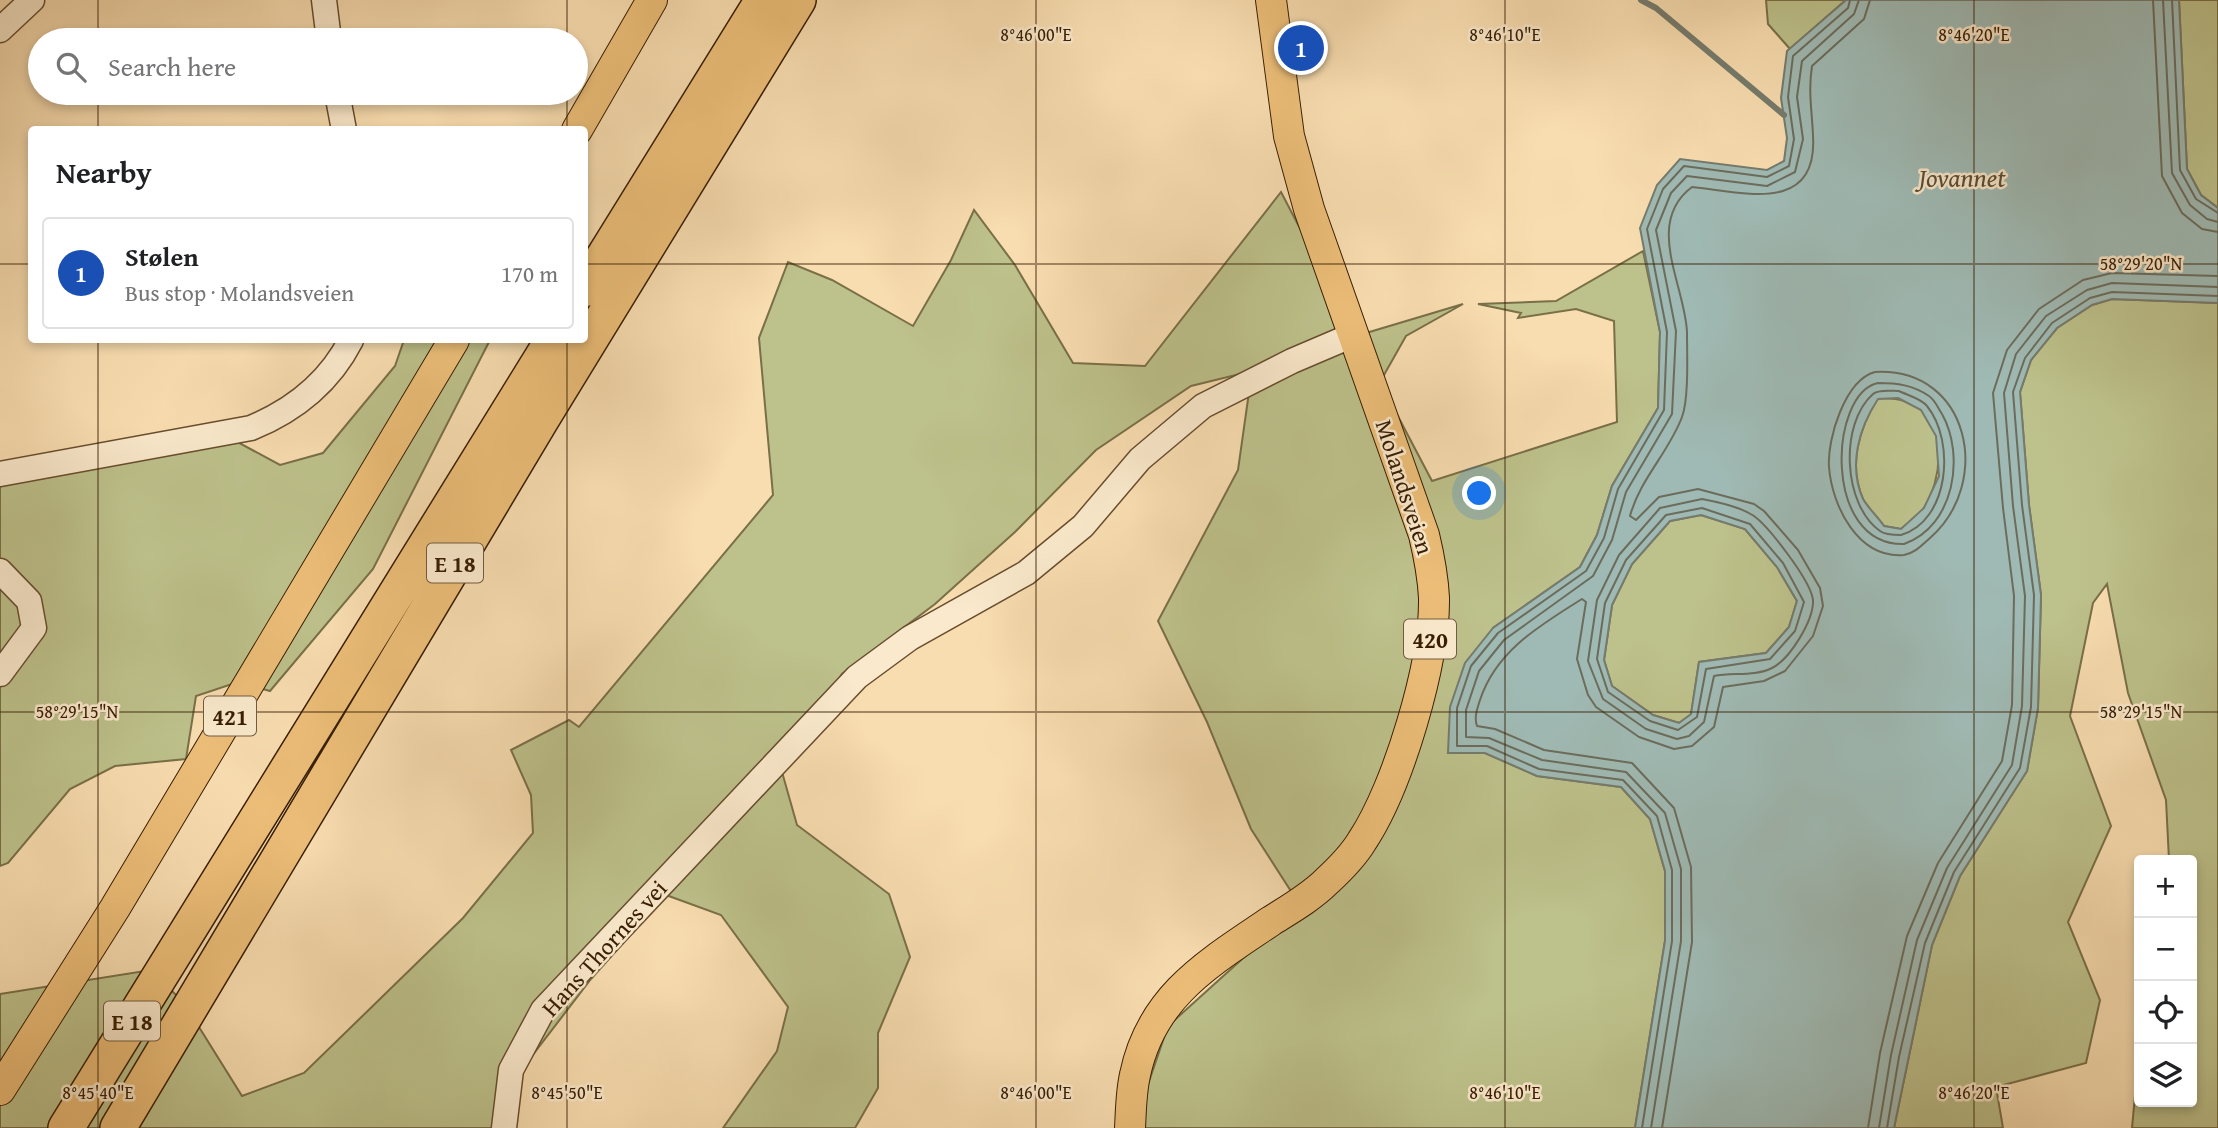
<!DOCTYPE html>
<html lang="en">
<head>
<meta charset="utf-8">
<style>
  body { margin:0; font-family:"Gentium Book Plus",serif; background:#f6f6f6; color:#202124 }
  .controls { position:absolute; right:21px; bottom:21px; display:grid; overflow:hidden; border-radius:7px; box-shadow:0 4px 10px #0003 }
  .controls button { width:63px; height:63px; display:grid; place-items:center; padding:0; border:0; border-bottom:2px solid #e0e0e0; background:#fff; color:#202124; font:35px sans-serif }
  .you { position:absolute; left:1480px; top:494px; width:24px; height:24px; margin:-18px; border:5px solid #fff; border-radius:50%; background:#1a73e8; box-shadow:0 0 0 10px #1a73e833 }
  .badge { display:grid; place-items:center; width:46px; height:46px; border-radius:50%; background:#7c3aed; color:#fff; font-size:23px; font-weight:700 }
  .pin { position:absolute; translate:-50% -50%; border:4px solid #fff; box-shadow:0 2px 7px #0006 }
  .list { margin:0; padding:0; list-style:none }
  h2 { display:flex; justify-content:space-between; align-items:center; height:91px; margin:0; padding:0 28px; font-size:30px }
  h2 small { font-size:23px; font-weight:400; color:#757577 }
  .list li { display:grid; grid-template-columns:46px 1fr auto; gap:21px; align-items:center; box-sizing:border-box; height:112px; margin:0 14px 14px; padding:0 14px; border:2px solid #e0e0e0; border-radius:7px }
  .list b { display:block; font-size:26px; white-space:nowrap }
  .list p { margin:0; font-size:23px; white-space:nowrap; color:#757577 }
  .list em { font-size:23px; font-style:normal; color:#757577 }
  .icon { flex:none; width:38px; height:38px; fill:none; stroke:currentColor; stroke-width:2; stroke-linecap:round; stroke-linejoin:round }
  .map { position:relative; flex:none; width:2218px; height:1128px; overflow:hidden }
  .search { position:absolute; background:#fff; box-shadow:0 4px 10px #0003; left:28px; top:28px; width:560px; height:77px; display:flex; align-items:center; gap:18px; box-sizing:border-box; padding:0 24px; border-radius:38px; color:#757577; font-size:26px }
  .panel { position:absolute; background:#fff; box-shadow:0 4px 10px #0003; left:28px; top:126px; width:560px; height:217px; border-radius:7px }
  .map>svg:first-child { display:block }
  .green { fill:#bdc18b; stroke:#7a6f47; stroke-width:2 }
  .water { fill:#9fbab4; stroke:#767b6d; stroke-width:2; fill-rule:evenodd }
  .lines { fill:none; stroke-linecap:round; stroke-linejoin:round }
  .shore { stroke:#6c6c5c; stroke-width:2 }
  .stream { stroke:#767b6d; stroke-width:6 }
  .minor-casing { stroke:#684d2e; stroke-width:27 }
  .major-casing { stroke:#381d03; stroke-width:32 }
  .highway-casing { stroke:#381d03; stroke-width:38 }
  .minor { stroke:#fae9cc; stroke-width:24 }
  .major { stroke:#ecbe78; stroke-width:30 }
  .highway { stroke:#ecbe78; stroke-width:35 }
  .ticks { fill:none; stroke:#381d03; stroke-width:2; stroke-opacity:0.45 }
  .labels { text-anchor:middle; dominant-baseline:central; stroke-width:5; stroke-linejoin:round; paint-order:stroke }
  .shield { fill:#fae9cc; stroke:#725a3f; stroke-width:2 }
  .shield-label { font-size:23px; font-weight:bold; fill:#381d03 }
  .street-label { font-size:24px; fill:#381d03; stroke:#fae9cc }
  .water-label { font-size:26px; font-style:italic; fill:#574c38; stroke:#fae9cc }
  .ticks-label { font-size:18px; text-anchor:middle; fill:#381d03; stroke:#fae9cc; stroke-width:5; stroke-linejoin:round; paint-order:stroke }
</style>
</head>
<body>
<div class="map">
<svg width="2218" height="1128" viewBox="0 0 2218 1128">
  <rect width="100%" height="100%" fill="#f8ddb0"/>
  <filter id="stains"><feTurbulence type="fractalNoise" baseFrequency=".00286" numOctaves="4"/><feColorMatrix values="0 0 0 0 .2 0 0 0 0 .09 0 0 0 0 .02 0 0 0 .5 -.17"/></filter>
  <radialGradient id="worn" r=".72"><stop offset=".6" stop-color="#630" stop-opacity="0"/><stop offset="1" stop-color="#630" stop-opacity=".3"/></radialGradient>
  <!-- green -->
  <path class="green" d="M1766 0H1846L1790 49 1768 24Z
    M2179 0H2218V208L2201 195 2187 169Z
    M1281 192 1356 336 1463 304 1406 336 1380 382 1432 481 1617 422 1614 321 1576 309 1518 318 1521 313 1478 304 1556 301 1643 251 1660 332 1658 408 1612 486 1597 535 1580 567 1493 628 1448 753H1485L1537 776 1621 787 1650 819 1665 871V941L1635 1128H1133L1168 1026 1251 951 1294 896 1251 829 1207 722 1158 621 1238 470 1252 371 1191 386 1096 450 1015 532 935 604 842 674 782 772 797 825 889 894 910 957 878 1033V1088L855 1128H723L777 1051 788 1007 721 915 666 895 591 979 522 1069 508 1128H0V994L151 970 184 1003 242 1096 304 1073 463 918 533 833 531 795 511 750 569 720 579 727 773 495 759 338 788 262 832 280 913 326 951 260 974 210 1015 265 1073 363 1145 366Z
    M2112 299 2218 303V1128H2132L2139 1053V1102H2192V860H2169L2166 800 2128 693 2107 584 2093 603 2070 716 2111 826 2068 922 2100 1000 2086 1063 1996 1087 2003 1128H1894L1932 945 1960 876 2027 771 2038 708 2041 595 2029 505 2020 392 2031 360 2057 328 2092 305Z
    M404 340H490L373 569 270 691 238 682 196 696 186 759 115 766 70 789 8 863 0 866V470L232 439 280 465 323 453 395 366Z
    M1878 398C1893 398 1907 399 1920 409 1947 430 1941 481 1925 506 1920 515 1909 522 1901 529L1884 526C1878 518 1868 508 1863 499 1848 465 1859 428 1878 398Z
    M1701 515 1745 529 1777 567 1797 601 1789 627 1766 653 1699 662 1691 715 1679 723 1653 715 1612 686 1604 660 1612 605 1632 564 1670 521Z"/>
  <!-- water -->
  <path class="water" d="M1846 0H2179L2187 169 2201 195 2218 208V303L2112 299 2092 305 2057 328 2031 360 2020 392 2029 505 2041 595 2038 708 2027 771 1960 876 1932 945 1894 1128H1635L1665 941V871L1650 819 1621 787 1537 776 1485 753H1448L1450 707 1465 663 1493 628 1580 567 1597 535 1612 486 1658 408 1660 332 1640 228 1657 185 1680 159 1767 170 1784 161 1787 138 1781 98 1787 51ZM1898 398 1921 410 1936 436 1939 476 1924 508 1901 529 1884 526C1878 517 1868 508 1863 499 1848 465 1859 428 1878 399ZM1701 515 1745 529 1777 567 1797 601 1789 627 1766 653 1699 662 1691 714 1679 723 1653 715 1612 686 1604 660 1612 605 1632 564 1670 521Z"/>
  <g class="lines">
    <!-- shore -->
    <path class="shore" d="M2153 0 2162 176 2182 213 2202 229 2218 232
      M2163 0 2172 173 2190 205 2207 219 2218 222
      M2172 0 2180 170 2196 199 2218 213
      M1875 372C1970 367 1993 483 1930 538 1922 545 1915 553 1904 555 1858 559 1832 506 1829 467 1827 439 1845 380 1875 372Z
      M1878 383C1897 383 1913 385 1929 396 1935 400 1938 408 1942 414 1965 455 1955 526 1904 544 1822 546 1829 393 1878 383Z
      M1899 391C1907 395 1922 399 1927 406 1956 442 1949 521 1901 535 1894 535 1885 535 1880 531 1843 505 1839 424 1873 394 1878 389 1892 391 1899 391Z
      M1702 499C1718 502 1741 507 1754 516 1769 527 1811 581 1813 600 1814 620 1790 659 1772 668 1754 677 1732 672 1714 676L1704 722 1689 736 1677 739 1646 729 1603 699 1588 661 1597 600 1619 555 1660 508Z
      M1702 508 1750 524 1783 563 1804 602 1795 631 1770 659 1706 669 1697 717 1678 730 1650 721 1608 692 1597 659 1605 603 1626 560 1666 515Z
      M1642 1128 1672 941V870L1657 816 1623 780 1539 769 1487 746H1457V708L1471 666 1498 633 1586 571 1604 538 1618 489 1664 410 1667 332 1647 229 1663 189 1684 166 1767 177 1789 166 1794 139 1788 97 1793 56 1848 8 1850 0
      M1651 1128 1681 941V869L1665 813 1626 772 1542 760 1489 738 1466 737V710L1479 671 1504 640 1593 576 1612 540 1626 492 1672 414 1676 331 1656 230 1671 193 1687 176 1767 186 1795 172 1803 139 1797 97 1802 61 1854 14 1859 0
      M1662 1128 1692 942 1691 867 1674 808 1632 763 1544 750 1495 729 1477 726C1474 718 1477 709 1480 700 1496 651 1539 626 1582 599L1586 602 1577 659 1588 695 1596 707 1639 737 1674 749 1692 746 1714 727 1723 687 1764 681 1785 671 1813 636 1823 606 1820 588 1798 550 1764 511 1754 504 1698 489 1659 497 1636 520 1630 516C1640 479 1669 452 1682 417 1689 399 1687 353 1687 332 1685 285 1644 223 1692 187 1742 192 1818 215 1813 136 1812 110 1808 92 1812 66L1864 19 1870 0
      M1868 1128 1880 1053 1907 936 1938 863 2002 761 2012 705 2014 596 2003 508 1993 393 2007 350 2039 309 2083 280 2112 273 2218 276
      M1879 1128 1891 1055 1917 940 1947 868 2012 765 2022 706 2025 596 2013 506 2004 393 2016 354 2046 316 2087 290 2112 283 2218 287
      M1887 1128 1899 1057 1925 943 1954 872 2020 768 2031 707 2034 595 2022 505 2013 392 2025 358 2052 323 2090 298 2112 292 2218 296"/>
    <!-- stream -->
    <path class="stream" d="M1641 0 1656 8 1784 115"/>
    <defs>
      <path id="minor" d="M324 0 329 40
        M0 30 32 0
        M337 93 344 130
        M0 474 251 428C295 410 329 383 351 340
        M0 571 29 601 34 628 0 674
        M504 1128 511 1070 543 1010 857 677 910 638 1026 573 1083 526 1140 459 1203 406 1292 361 1353 335"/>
      <path id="major" d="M577 130 652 0
        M0 1090 115 908 454 340
        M1130 1128C1131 1111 1131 1092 1135 1075 1151 996 1209 963 1271 921 1290 909 1311 897 1327 881 1340 869 1353 856 1362 841 1398 787 1435 663 1434 598 1433 577 1429 556 1424 535L1309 209 1289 136 1271 0"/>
      <path id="highway" d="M584 289 763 0
        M66 1128 553 340
        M118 1128 542 418 798 0"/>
    </defs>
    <!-- minor casing -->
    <use href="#minor" class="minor-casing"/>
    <!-- major casing -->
    <use href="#major" class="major-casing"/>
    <!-- highway casing -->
    <use href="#highway" class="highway-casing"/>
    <!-- minor -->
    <use href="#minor" class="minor"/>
    <!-- major -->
    <use href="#major" class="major"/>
    <!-- highway -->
    <use href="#highway" class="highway"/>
  </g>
  <!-- ticks -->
  <path class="ticks" d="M98 0V40M567 0V40M1036 0V1128M1505 0V1128M1974 0V1128M98 93V130M567 93V130M0 264H32M584 264H2218M98 340V1128M567 340V1128M0 712H2218"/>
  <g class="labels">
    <!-- shield labels -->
    <g class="shield">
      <rect x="427" y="543.5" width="56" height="39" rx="5"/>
      <rect x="1404" y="619.5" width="52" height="39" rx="5"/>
      <rect x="204" y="696.5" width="52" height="39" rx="5"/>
      <rect x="104" y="1001.5" width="56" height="39" rx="5"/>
    </g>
    <g class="shield-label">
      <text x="455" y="563">E 18</text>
      <text x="1430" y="639">420</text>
      <text x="230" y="716">421</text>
      <text x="132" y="1021">E 18</text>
    </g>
    <!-- street labels -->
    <g class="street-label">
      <text transform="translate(1405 487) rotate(72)">Molandsveien</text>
      <text transform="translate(604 948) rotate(-48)">Hans Thornes vei</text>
    </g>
    <!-- water labels -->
    <g class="water-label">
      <text x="1962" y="177">Jovannet</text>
    </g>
  </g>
  <g class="ticks-label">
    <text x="1036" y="41">8°46'00"E</text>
    <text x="1505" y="41">8°46'10"E</text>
    <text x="1974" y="41">8°46'20"E</text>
    <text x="2141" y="270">58°29'20"N</text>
    <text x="77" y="718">58°29'15"N</text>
    <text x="2141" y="718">58°29'15"N</text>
    <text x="98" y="1099">8°45'40"E</text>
    <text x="567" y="1099">8°45'50"E</text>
    <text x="1036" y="1099">8°46'00"E</text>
    <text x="1505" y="1099">8°46'10"E</text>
    <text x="1974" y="1099">8°46'20"E</text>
  </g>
  <rect width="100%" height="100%" filter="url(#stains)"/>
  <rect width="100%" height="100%" fill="url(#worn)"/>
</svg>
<div class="controls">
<button>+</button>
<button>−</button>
<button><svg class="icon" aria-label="locate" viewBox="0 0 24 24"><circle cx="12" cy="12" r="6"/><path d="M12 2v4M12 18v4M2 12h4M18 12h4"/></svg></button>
<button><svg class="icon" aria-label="layers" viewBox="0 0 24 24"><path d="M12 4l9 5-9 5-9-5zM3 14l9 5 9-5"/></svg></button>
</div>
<div class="you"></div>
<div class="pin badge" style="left:1301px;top:48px;background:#1a4fb4">1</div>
<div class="search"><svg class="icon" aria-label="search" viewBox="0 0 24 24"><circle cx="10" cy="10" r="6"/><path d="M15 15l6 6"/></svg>Search here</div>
<section class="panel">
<h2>Nearby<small></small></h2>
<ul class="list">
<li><span class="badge" style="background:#1a4fb4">1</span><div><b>Stølen</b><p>Bus stop · Molandsveien</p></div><em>170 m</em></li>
</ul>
</section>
</div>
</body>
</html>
